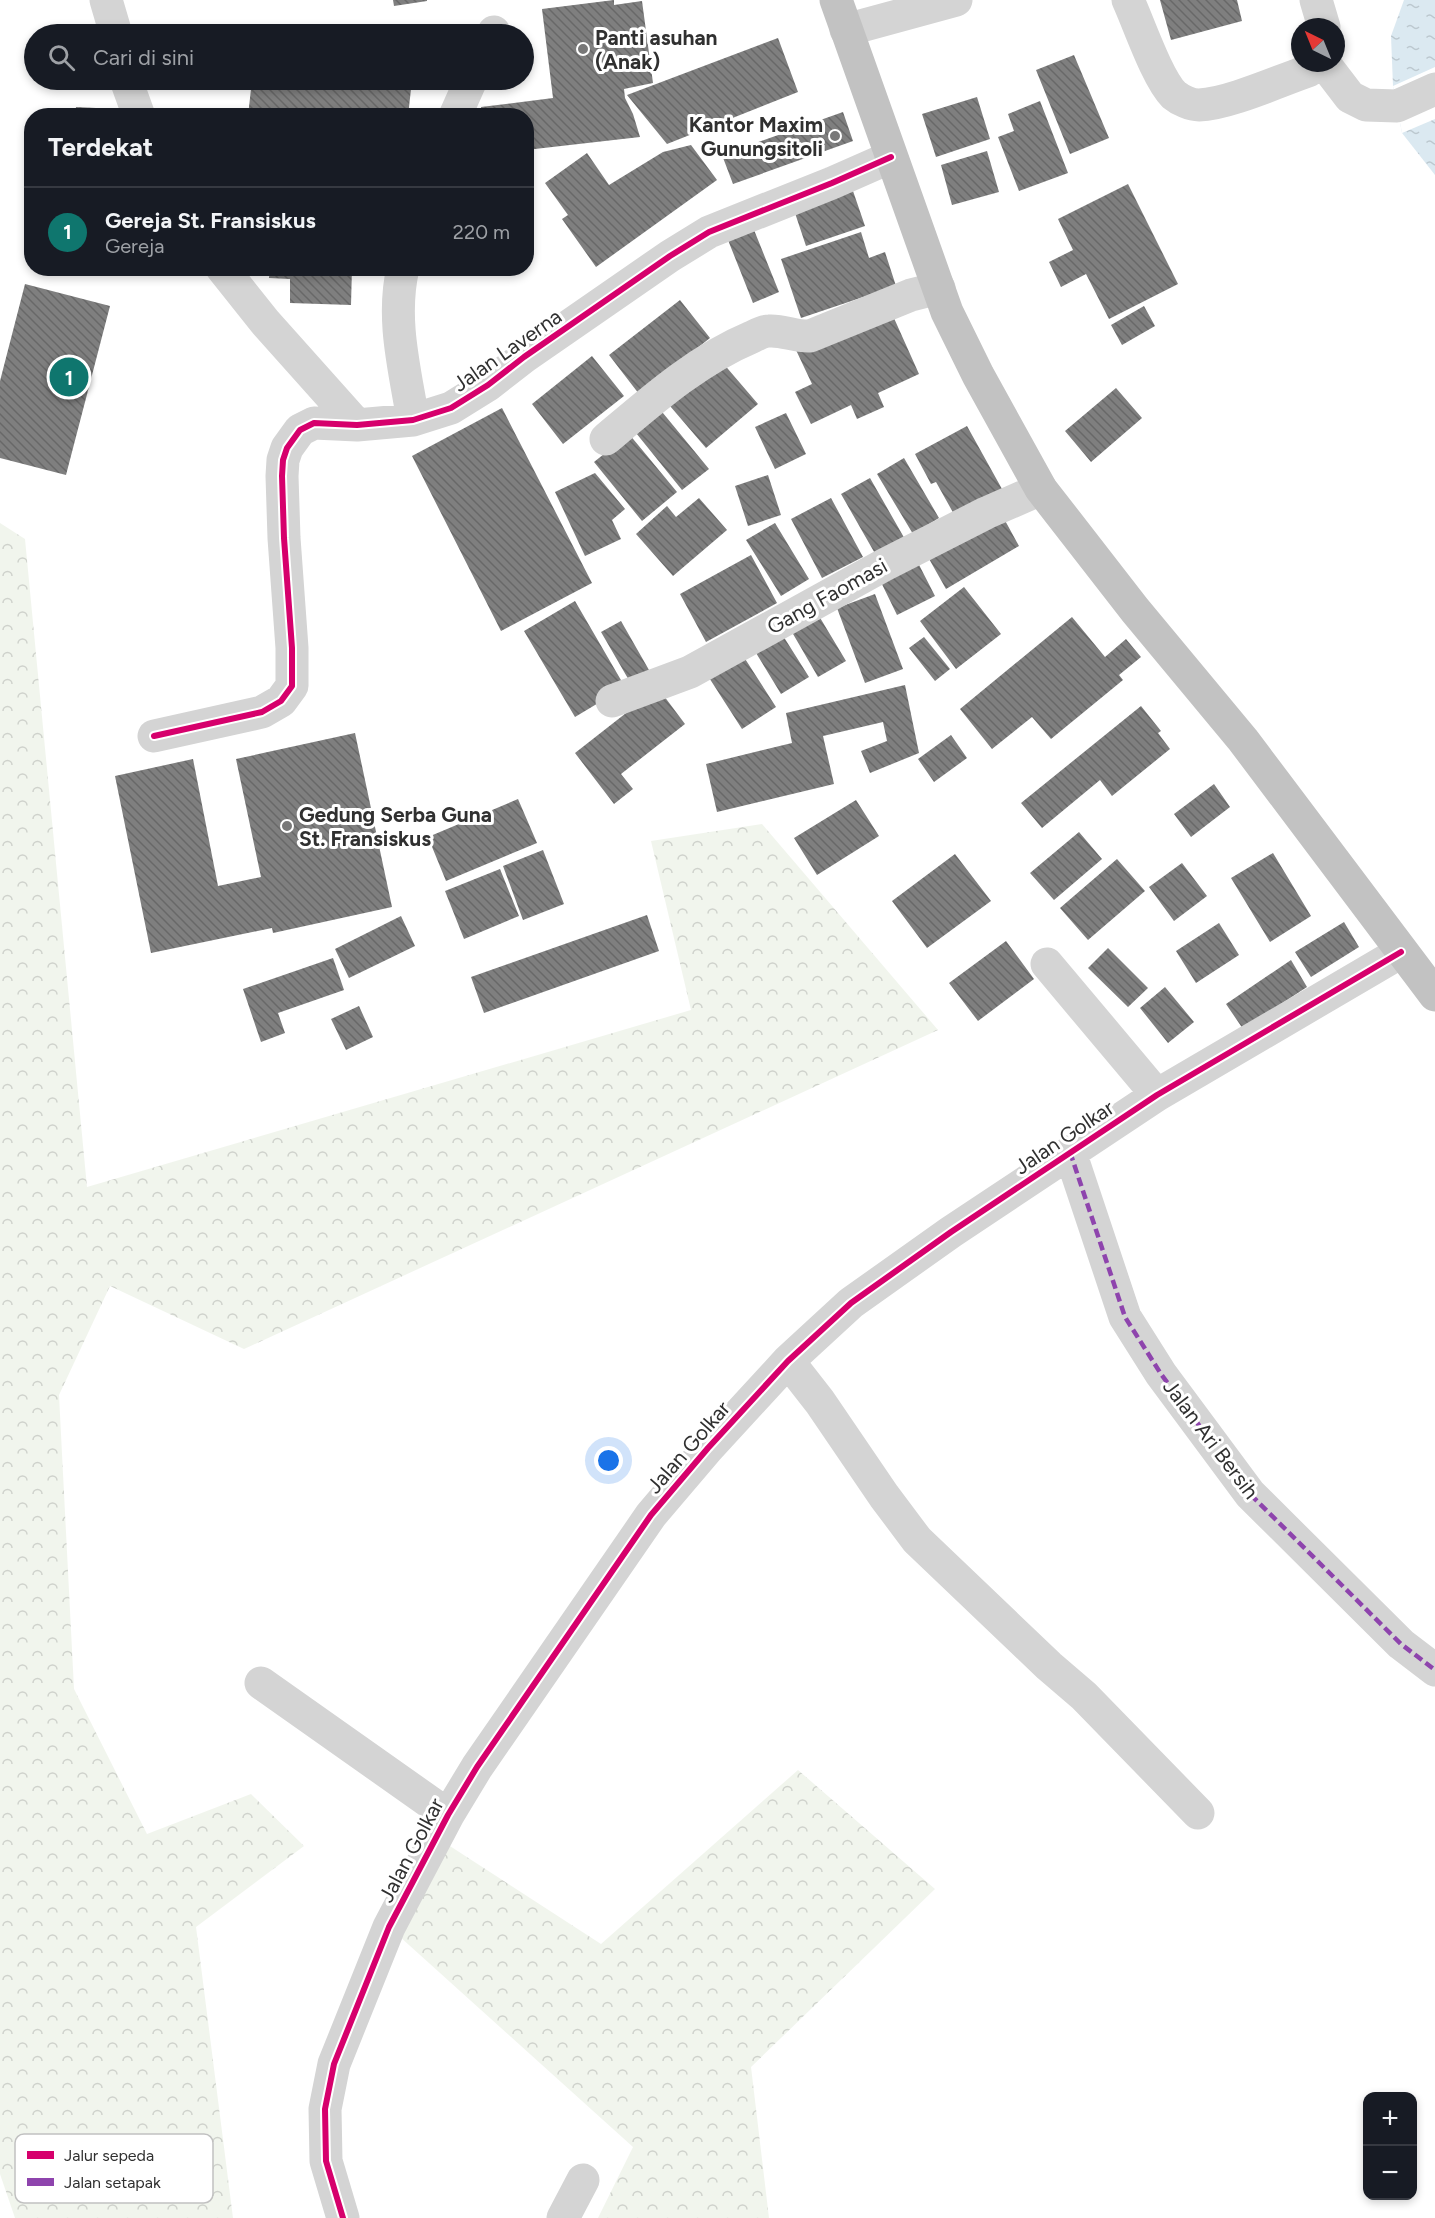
<!DOCTYPE html>
<html lang="id">
<head>
<meta charset="utf-8">
<style>
  body { margin:0; font-family:Figtree,sans-serif; background:#20242c; color:#f1f3f6 }
  .controls { position:absolute; right:18px; bottom:18px; display:grid; overflow:hidden; border-radius:12px; box-shadow:0 3px 9px #0003 }
  .controls button { width:54px; height:54px; display:grid; place-items:center; padding:0; border:0; border-bottom:2px solid #363941; background:#171b24; color:#f1f3f6; font:30px sans-serif }
  .compass { position:absolute; left:1291px; top:18px; width:54px; height:54px; border-radius:50%; background:#171b24; box-shadow:0 3px 9px #0003; rotate:317deg }
  .you { position:absolute; left:609px; top:1461px; width:21px; height:21px; margin:-15px; border:4px solid #fff; border-radius:50%; background:#1a73e8; box-shadow:0 0 0 9px #1a73e833 }
  .badge { display:grid; place-items:center; width:39px; height:39px; border-radius:50%; background:#0f766e; color:#fff; font-size:20px; font-weight:700 }
  .pin { position:absolute; translate:-50% -50%; border:3px solid #fff; box-shadow:0 2px 6px #0006 }
  .list { margin:0; padding:0; list-style:none }
  h2 { display:flex; justify-content:space-between; align-items:center; height:78px; margin:0; padding:0 24px; font-size:26px }
  h2 small { font-size:20px; font-weight:400; color:#9ea1a6 }
  .list li { display:grid; grid-template-columns:39px 1fr auto; gap:18px; align-items:center; box-sizing:border-box; height:90px; padding:0 24px; border-top:2px solid #363941 }
  .list b { display:block; font-size:22px; white-space:nowrap }
  .list p { margin:0; font-size:20px; white-space:nowrap; color:#9ea1a6 }
  .list em { font-size:20px; font-style:normal; color:#9ea1a6 }
  .icon { flex:none; width:33px; height:33px; fill:none; stroke:currentColor; stroke-width:2; stroke-linecap:round; stroke-linejoin:round }
  .map { position:relative; flex:none; width:1435px; height:2218px; overflow:hidden }
  .search { position:absolute; background:#171b24; box-shadow:0 3px 9px #0003; left:24px; top:24px; width:510px; height:66px; display:flex; align-items:center; gap:15px; box-sizing:border-box; padding:0 21px; border-radius:33px; color:#9ea1a6; font-size:22px }
  .panel { position:absolute; background:#171b24; box-shadow:0 3px 9px #0003; left:24px; top:108px; width:510px; height:168px; border-radius:24px }
  .map>svg:first-child { display:block }
  .forest { fill:url(#forest-crowns) }
  .water { fill:url(#water-ripples) }
  .pier { fill:#fff }
  .building { fill:url(#building-back-hatch) }
  .lines { fill:none; stroke-linecap:round; stroke-linejoin:round }
  .minor { stroke:#d4d4d4; stroke-width:33 }
  .highway { stroke:#c2c2c2; stroke-width:33 }
  .quiet { stroke:#8e44ad; stroke-width:4.5; stroke-dasharray:9 4.5; stroke-linecap:butt }
  .cycleway-casing { stroke:#fff; stroke-width:10 }
  .cycleway { stroke:#d6006c; stroke-width:6 }
  .poi-dot { fill:#787878; stroke:#fff; stroke-width:2 }
  .labels { text-anchor:middle; dominant-baseline:central; stroke-width:6; stroke-linejoin:round; paint-order:stroke }
  .poi-label { font-size:21px; font-weight:bold; fill:#303030; stroke:#fff; text-anchor:start }
  .street-label { font-size:21px; fill:#303030; stroke:#fff }
  .key { fill:#fff; stroke:#c1c1c1; stroke-width:1.5 }
  .key-label { font-size:16px; fill:#303030 }
</style>
</head>
<body>
<div class="map">
<svg width="1435" height="2218" viewBox="0 0 1435 2218">
  <defs>
    <pattern id="forest-crowns" width="20" height="18" patternUnits="userSpaceOnUse" patternTransform="scale(1.5)"><rect width="20" height="18" fill="#f1f5ed"/><path d="M2 6a3 3 0 1 1 6 0M12 15a3 3 0 1 1 6 0" fill="none" stroke="#cfd2cc"/></pattern>
    <pattern id="water-ripples" width="26" height="14" patternUnits="userSpaceOnUse" patternTransform="scale(1.5)"><rect width="26" height="14" fill="#dbe9f1"/><path d="M2 4q2-2 4 0t4 0M15 11q2-2 4 0t4 0" fill="none" stroke="#bcc8cf"/></pattern>
    <pattern id="building-back-hatch" width="6" height="6" patternUnits="userSpaceOnUse" patternTransform="scale(1.5)"><rect width="6" height="6" fill="#7f7f7f"/><path d="M-1 5l2 2M0 0l6 6M5-1l2 2" fill="none" stroke="#686868"/></pattern>
  </defs>
  <rect width="100%" height="100%" fill="#fff"/>
  <!-- forest -->
  <path class="forest" d="M0 523 25 539 87 1187 691 1010 651 841 762 824 938 1030 244 1349 110 1286 59 1395 74 1689 147 1834 251 1794 304 1846 196 1927 233 2218H15L0 2174Z
    M798 1770 935 1889 751 2067 769 2218H598L633 2147 389 1927 436 1837 601 1944Z"/>
  <!-- water -->
  <path class="water" d="M1404 0H1435V175L1402 133 1393 86 1391 36Z"/>
  <!-- pier -->
  <path class="pier" d="M1435 67V119L1402 133 1393 86Z"/>
  <!-- building -->
  <path class="building" d="M393 0H427V1L394 6Z
    M614 0V5L642 1 653 83 624 89 625 98 633 114 640 137 526 150V116H482L481 107 553 98 542 9Z
    M1160 0H1237L1242 21 1171 40Z
    M778 38 798 92 667 144 627 95Z
    M1074 55 1109 138 1070 154 1036 70Z
    M252 80H412L408 116H248Z
    M977 97 990 139 936 157 922 114Z
    M1040 101 1068 173 1019 191 998 137 1014 131 1008 114Z
    M76 107 116 109V116H75Z
    M843 112 853 141 733 184 722 155Z
    M691 145 717 180 596 267 562 219 568 215 545 183 587 153 609 185 663 152Z
    M987 151 999 192 952 205 941 165Z
    M1128 184 1178 284 1109 319 1086 274 1061 287 1049 262 1073 250 1058 219Z
    M853 191 865 226 806 246 794 210Z
    M752 225 779 292 753 303 726 235Z
    M861 232 869 258 885 252 896 286 801 318 781 259Z
    M270 268H352L351 305 290 303V279L269 278Z
    M25 284 110 306 66 475 0 458V381Z
    M680 300 710 338 639 394 609 355Z
    M1144 306 1155 326 1122 345 1111 325Z
    M889 307 919 374 878 393 884 407 857 419 851 405 811 424 795 392 812 384 796 350Z
    M592 356 624 396 563 444 532 404Z
    M722 362 758 404 706 448 670 406Z
    M1116 388 1142 418 1091 462 1065 431Z
    M658 407 709 469 682 490 632 428Z
    M502 408 592 583 501 631 412 456Z
    M786 413 806 454 775 469 755 427Z
    M967 426 1002 489 955 516 936 482 931 484 915 454Z
    M629 434 677 492 642 521 594 462Z
    M904 458 939 518 913 534 877 474Z
    M595 473 625 509 612 520 621 539 585 556 555 492Z
    M768 475 781 515 748 526 735 486Z
    M870 478 906 541 877 557 841 494Z
    M699 498 727 530 673 576 636 534 667 506 676 517Z
    M831 498 863 557 822 578 791 519Z
    M1002 515 1019 546 946 589 928 557Z
    M775 523 809 579 781 596 746 540Z
    M751 555 777 603 706 642 680 594Z
    M915 557 935 596 897 615 878 576Z
    M964 587 1001 634 956 669 920 621Z
    M875 594 903 669 865 683 837 608Z
    M575 601 625 687 575 717 524 631Z
    M816 611 846 661 818 677 789 627Z
    M1072 617 1105 657 1126 639 1141 657 1119 675 1123 680 1051 739 1032 717 992 749 960 709Z
    M621 621 649 670 630 682 601 632Z
    M780 631 809 677 781 694 753 648Z
    M924 637 950 669 935 681 909 648Z
    M740 651 776 707 742 729 706 673Z
    M905 685 919 753 870 773 861 751 887 741 883 722 823 736 834 784 717 812 706 764 792 743 786 713Z
    M658 688 685 724 621 774 633 789 614 804 575 753Z
    M1141 706 1161 731 1158 733 1170 749 1112 796 1100 780 1042 828 1021 803Z
    M355 733 392 907 273 933 272 928 151 953 115 776 193 759 218 886 261 877 236 759Z
    M951 735 967 758 934 782 918 759Z
    M1214 784 1230 807 1191 837 1174 814Z
    M518 799 537 843 446 881 428 837Z
    M856 800 879 836 817 875 794 838Z
    M1079 832 1102 859 1054 900 1030 873Z
    M543 850 564 904 523 920 503 866Z
    M1273 853 1311 916 1270 942 1231 878Z
    M955 854 991 901 927 948 892 901Z
    M1117 859 1145 891 1088 940 1060 908Z
    M1182 863 1207 896 1174 921 1149 887Z
    M500 869 519 916 464 939 445 891Z
    M647 915 659 951 484 1013 471 977Z
    M401 916 415 946 349 978 335 949Z
    M1344 922 1359 947 1311 977 1295 952Z
    M1219 923 1239 955 1196 983 1176 951Z
    M1006 941 1034 979 978 1021 949 983Z
    M1108 948 1148 988 1128 1007 1088 968Z
    M333 958 344 990 278 1013 285 1033 261 1042 243 989Z
    M1291 960 1307 987 1243 1029 1226 1004Z
    M1165 987 1194 1022 1168 1043 1140 1008Z
    M359 1006 373 1037 346 1050 331 1019Z"/>
  <g class="lines">
    <!-- minor -->
    <path class="minor" d="M106 0 116 34
      M1128 0C1139 24 1157 78 1174 95 1180 100 1191 105 1199 105 1228 104 1279 81 1308 71L1318 63
      M1316 0 1324 27
      M846 30 956 0
      M493 34 494 32
      M1324 63 1350 97 1366 105 1397 106 1435 89
      M126 80 139 116
      M455 116 471 80
      M222 268 265 322 357 425
      M403 268C391 319 405 370 413 420
      M606 439C651 401 697 360 752 337 758 334 763 331 769 331 783 330 796 337 810 336L911 295 939 288
      M612 701 690 672 884 565 986 513 1041 489
      M154 736 262 712 281 701 292 686V648L284 538 282 476 283 460 287 448 300 430 314 423 357 425 413 420 451 408 488 385 524 357 670 256 709 232 832 183 891 157
      M1047 964 1157 1095
      M1070 1152 1125 1317 1161 1374 1250 1494 1401 1644 1435 1670
      M788 1361 820 1402 884 1496 917 1540 1049 1666 1084 1696 1198 1813
      M261 1683 448 1815
      M343 2218 326 2161 325 2109 334 2064 389 1927 448 1815 477 1767 651 1515 708 1448 788 1361 851 1303 951 1232 1157 1095 1401 952
      M563 2218 583 2180"/>
    <!-- highway -->
    <path class="highway" d="M836 0 947 312 978 375 1041 489 1135 610 1243 740 1435 995"/>
    <!-- quiet -->
    <path class="quiet" d="M1070 1152 1125 1317 1161 1374 1250 1494 1401 1644 1435 1670"/>
    <defs>
      <path id="cycleway" d="M154 736 262 712 281 701 292 686V648L284 538 282 476 283 460 287 448 300 430 314 423 357 425 413 420 451 408 488 385 524 357 670 256 709 232 832 183 891 157
        M343 2218 326 2161 325 2109 334 2064 389 1927 448 1815 477 1767 651 1515 708 1448 788 1361 851 1303 951 1232 1157 1095 1401 952"/>
    </defs>
    <!-- cycleway casing -->
    <use href="#cycleway" class="cycleway-casing"/>
    <!-- cycleway -->
    <use href="#cycleway" class="cycleway"/>
  </g>
  <!-- markers -->
  <g class="poi-dot">
    <circle cx="583" cy="49" r="6"/>
    <circle cx="835" cy="136" r="6"/>
    <circle cx="287" cy="826" r="6"/>
  </g>
  <g class="labels">
    <!-- poi labels -->
    <g class="poi-label">
      <text x="595" y="37">Panti asuhan<tspan x="595" dy="24">(Anak)</tspan></text>
      <text x="823" y="124" text-anchor="end">Kantor Maxim<tspan x="823" dy="24">Gunungsitoli</tspan></text>
      <text x="299" y="814">Gedung Serba Guna<tspan x="299" dy="24">St. Fransiskus</tspan></text>
    </g>
    <!-- street labels -->
    <g class="street-label">
      <text transform="translate(507 350) rotate(-35)">Jalan Laverna</text>
      <text transform="translate(827 596) rotate(-29)">Gang Faomasi</text>
      <text transform="translate(1064 1137) rotate(-34)">Jalan Golkar</text>
      <text transform="translate(1211 1439) rotate(53)">Jalan Ari Bersih</text>
      <text transform="translate(688 1447) rotate(-49)">Jalan Golkar</text>
      <text transform="translate(411 1850) rotate(-62)">Jalan Golkar</text>
    </g>
  </g>
  <!-- legend -->
  <rect x="15" y="2134" width="198" height="69" rx="9" class="key"/>
  <rect x="27" y="2151" width="27" height="8" fill="#d6006c"/>
  <rect x="27" y="2178" width="27" height="8" fill="#8e44ad"/>
  <g class="key-label">
    <text x="64" y="2161">Jalur sepeda</text>
    <text x="64" y="2188">Jalan setapak</text>
  </g>
</svg>
<div class="controls">
<button>+</button>
<button>−</button>
</div>
<svg class="compass" viewBox="-18 -18 36 36"><path d="M0-13l5 13h-10z" fill="#e53935"/><path d="M0 13l5-13h-10z" fill="#9ea1a6"/></svg>
<div class="you"></div>
<div class="pin badge" style="left:69px;top:377px">1</div>
<div class="search"><svg class="icon" aria-label="search" viewBox="0 0 24 24"><circle cx="10" cy="10" r="6"/><path d="M15 15l6 6"/></svg>Cari di sini</div>
<section class="panel">
<h2>Terdekat<small></small></h2>
<ul class="list">
<li><span class="badge">1</span><div><b>Gereja St. Fransiskus</b><p>Gereja</p></div><em>220 m</em></li>
</ul>
</section>
</div>
</body>
</html>
